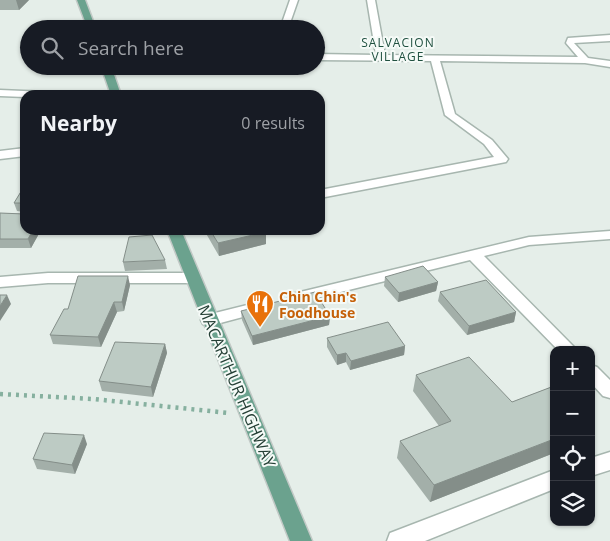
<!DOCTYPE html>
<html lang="en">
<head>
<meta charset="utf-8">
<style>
  body { margin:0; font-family:"Open Sans",sans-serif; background:#20242c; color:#f1f3f6 }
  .controls { position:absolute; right:15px; bottom:15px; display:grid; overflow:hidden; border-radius:10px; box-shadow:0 1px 4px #0004 }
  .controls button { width:45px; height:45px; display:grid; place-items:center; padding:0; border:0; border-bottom:1px solid #363941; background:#171b24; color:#f1f3f6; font:25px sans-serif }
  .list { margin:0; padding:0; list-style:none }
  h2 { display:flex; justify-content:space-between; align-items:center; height:65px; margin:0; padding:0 20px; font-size:21px }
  h2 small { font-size:16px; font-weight:400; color:#9ea1a6 }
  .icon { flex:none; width:28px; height:28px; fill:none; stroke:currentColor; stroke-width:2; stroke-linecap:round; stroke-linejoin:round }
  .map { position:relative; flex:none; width:610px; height:541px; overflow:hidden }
  .search { position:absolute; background:#171b24; box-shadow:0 1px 4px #0004; left:20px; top:20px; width:305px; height:55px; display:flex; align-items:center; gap:12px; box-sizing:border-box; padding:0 18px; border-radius:28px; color:#9ea1a6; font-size:19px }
  .panel { position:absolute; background:#171b24; box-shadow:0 1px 4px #0004; left:20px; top:90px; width:305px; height:145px; border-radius:15px }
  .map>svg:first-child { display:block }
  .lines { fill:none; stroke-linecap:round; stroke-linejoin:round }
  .minor-casing { stroke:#a7b6af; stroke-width:3 }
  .major-casing { stroke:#c2c9c6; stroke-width:3 }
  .path { stroke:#86b09f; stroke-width:4.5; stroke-dasharray:3 5; stroke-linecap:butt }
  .minor { fill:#fff; fill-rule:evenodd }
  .major { fill:#6ba28e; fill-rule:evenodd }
  .wall { fill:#a3afa9 }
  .shaded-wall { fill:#848e89 }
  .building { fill:#bdcbc4; stroke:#848e89 }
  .labels { text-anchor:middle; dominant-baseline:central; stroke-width:4; stroke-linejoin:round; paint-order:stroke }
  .far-neighbourhood-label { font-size:12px; letter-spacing:1px; fill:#205140; stroke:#f5faf7 }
  .food-label { font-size:14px; font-weight:bold; fill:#c56008; stroke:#f5faf7; text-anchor:start }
  .near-street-label { font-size:16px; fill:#243f35; stroke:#f5faf7 }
</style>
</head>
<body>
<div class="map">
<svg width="610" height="541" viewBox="0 0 610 541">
  <rect width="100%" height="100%" fill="#e5eee9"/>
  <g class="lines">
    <defs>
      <path id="minor" d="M290 0H298L290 23 286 25 282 23Z
        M367 0H375L385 55 578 57 566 43 568 38 610 35V41L574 43 588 58 610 61V67L585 63 440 61 455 114 492 140 508 159 506 162 320 198V190L494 157 484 144 445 115 431 61 316 60V54L376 55Z
        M0 90 47 92 52 95H25V97L0 96Z
        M25 148V156L0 159V151Z
        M610 231V239L529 245 484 256 577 350H558L470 260 296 303 290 302 288 298 290 294 296 293 529 237Z
        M48 273H192L197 275 200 278 197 281 192 283H48L0 287V277Z
        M259 302 265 303 267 307 265 311 209 326 203 324 201 320 203 316Z
        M591 365 597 367 610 380V398L603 396 591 383Z
        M610 452V470L591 476V458Z
        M554 470V489L425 541H387L390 533Z"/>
      <path id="major" d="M77 0H85L96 29H88Z
        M101 66H111L121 95H111Z
        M167 230H181L312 541H290Z"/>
    </defs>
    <!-- minor casing -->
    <use href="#minor" class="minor-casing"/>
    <!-- major casing -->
    <use href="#major" class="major-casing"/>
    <!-- path -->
    <path class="path" d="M0 394 93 399 229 413"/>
    <!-- minor -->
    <use href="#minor" class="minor"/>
    <!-- major -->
    <use href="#major" class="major"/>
  </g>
  <!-- wall -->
  <path class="wall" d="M0 0H29L19 10H0Z
    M25 185V230H41L31 248H0V213L24 214V212L17 211 14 203Z
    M204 230H265L266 244 219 256Z
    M165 260 167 269 125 271 123 262Z
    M385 277 438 282 436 291 398 302 384 286Z
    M130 285 124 311 117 312 101 347 53 344 50 335 68 309Z
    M440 292 516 312 514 322 467 335 438 301Z
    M241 311 330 316 329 325 253 345 242 320Z
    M327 338 405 346 404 355 350 370 346 362 337 365 327 347Z
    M165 344 167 353 153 397 102 391 99 381Z
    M416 375 512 402 554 386V453L430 502 397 458 400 441 439 426 413 391Z
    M87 444 75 474 37 469 33 459Z"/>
  <!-- shaded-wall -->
  <path class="shaded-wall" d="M16 0H29L19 10Z
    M33 230H41L31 248 28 239Z
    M266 232V244L219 256 218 243Z
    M128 276 130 285 124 311 122 302Z
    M438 282 436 291 398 302 399 293Z
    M7 295 11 304 0 321V306Z
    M114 302 117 312 101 347 98 337Z
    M516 312 514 322 467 335 469 326Z
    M330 316 329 325 253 345 252 336Z
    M165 344 167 353 153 397 151 387Z
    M405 346 404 355 350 370 351 361Z
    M346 353V362L337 365V355Z
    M84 435 87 444 75 474 72 465Z
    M554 439V453L430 502 434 485Z"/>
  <!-- building -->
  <path class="building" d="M25 185V230H33L28 239H0V213L24 214V203H14Z
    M210 230H265L266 232 218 243Z
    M152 235 165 260 123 262 129 237Z
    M423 266 438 282 399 293 385 277Z
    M78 276H128L122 302H114L98 337 50 335 64 309H68Z
    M486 280 516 312 469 326 440 292Z
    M315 292 330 316 252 336 241 311Z
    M0 295H7L0 306Z
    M388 322 405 346 351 361 346 353 337 355 327 338Z
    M115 342 165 344 151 387 99 381Z
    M469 357 512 402 554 386V439L434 485 400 441 451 421 416 375Z
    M44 433 84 435 72 465 33 459Z"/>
  <!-- icons -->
  <defs>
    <symbol id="restaurant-pin" viewBox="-11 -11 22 30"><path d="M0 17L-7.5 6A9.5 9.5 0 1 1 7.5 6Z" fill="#e8710a" stroke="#f5faf7"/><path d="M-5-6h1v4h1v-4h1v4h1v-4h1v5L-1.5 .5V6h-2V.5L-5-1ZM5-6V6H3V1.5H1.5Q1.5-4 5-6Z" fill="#fff"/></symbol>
  </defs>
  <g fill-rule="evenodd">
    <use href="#restaurant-pin" x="244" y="288" width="32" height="43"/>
  </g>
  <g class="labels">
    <!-- far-neighbourhood labels -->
    <g class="far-neighbourhood-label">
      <text x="398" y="42">SALVACION<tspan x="398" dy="14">VILLAGE</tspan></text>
    </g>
    <!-- food labels -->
    <g class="food-label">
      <text x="279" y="296">Chin Chin's<tspan x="279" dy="16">Foodhouse</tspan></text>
    </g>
    <!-- near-street labels -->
    <g class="near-street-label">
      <text transform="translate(237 386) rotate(67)">MACARTHUR HIGHWAY</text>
    </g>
  </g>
</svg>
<div class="controls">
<button>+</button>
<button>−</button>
<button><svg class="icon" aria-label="locate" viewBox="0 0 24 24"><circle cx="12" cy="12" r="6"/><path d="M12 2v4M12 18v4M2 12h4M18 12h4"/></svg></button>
<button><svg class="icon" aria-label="layers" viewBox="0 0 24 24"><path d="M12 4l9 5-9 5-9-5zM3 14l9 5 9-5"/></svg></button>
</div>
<div class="search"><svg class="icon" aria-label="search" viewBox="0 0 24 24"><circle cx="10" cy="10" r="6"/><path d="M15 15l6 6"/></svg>Search here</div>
<section class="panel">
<h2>Nearby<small>0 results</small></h2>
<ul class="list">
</ul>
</section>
</div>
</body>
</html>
